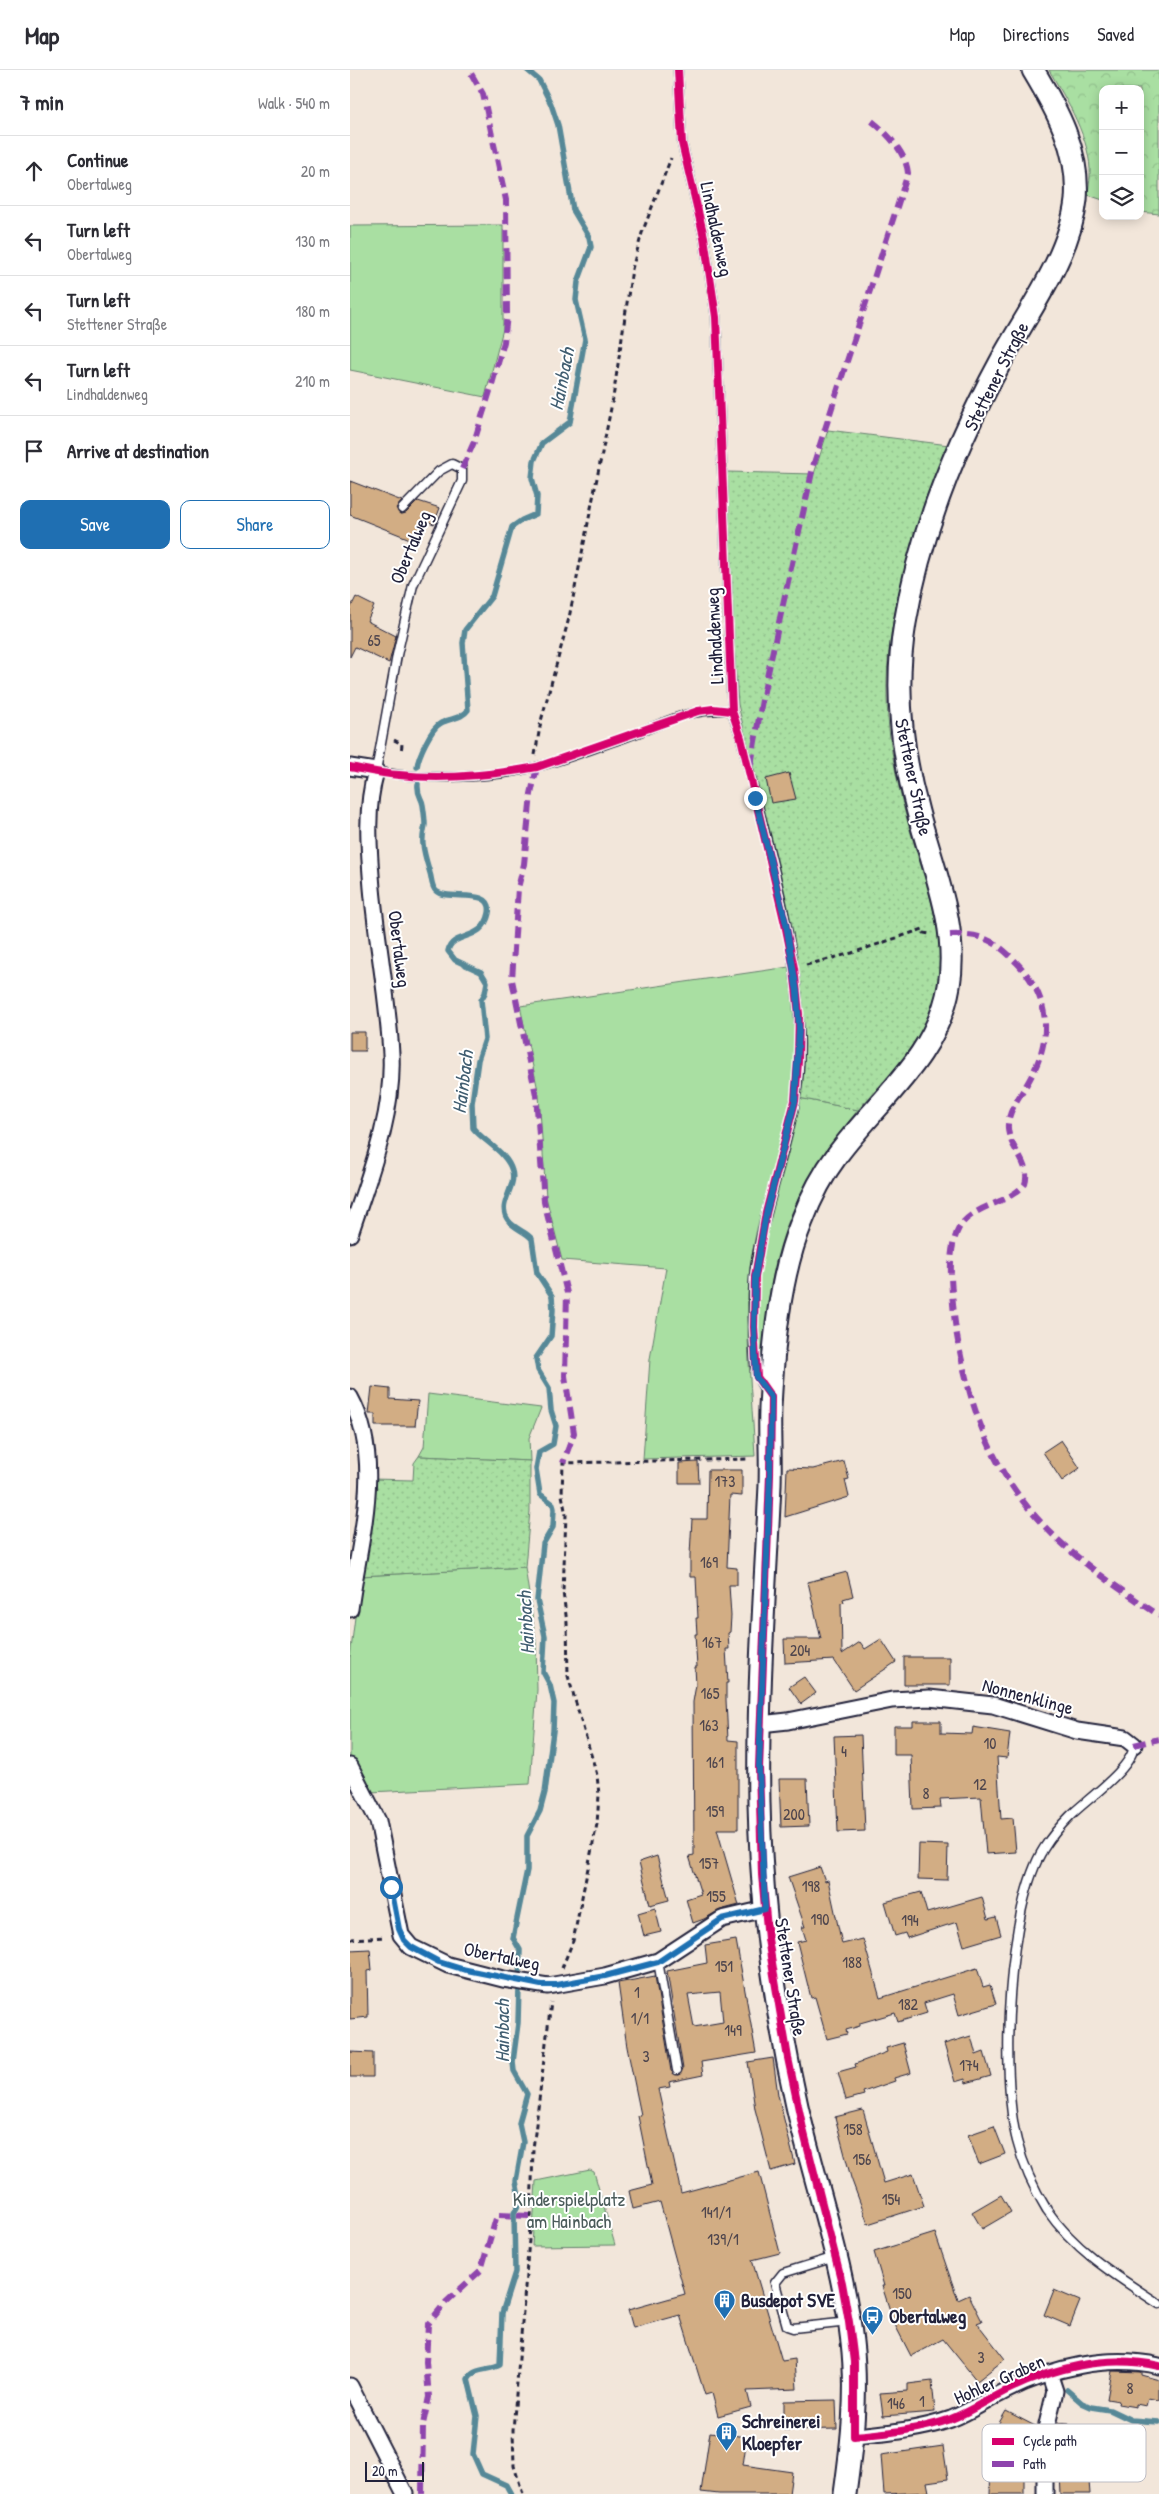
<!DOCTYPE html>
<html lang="en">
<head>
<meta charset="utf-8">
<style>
  body { margin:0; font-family:"Patrick Hand",sans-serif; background:#f2f2f3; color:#2b2b33 }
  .controls { position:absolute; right:15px; top:15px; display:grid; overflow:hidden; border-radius:10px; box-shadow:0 2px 12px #0003 }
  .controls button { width:45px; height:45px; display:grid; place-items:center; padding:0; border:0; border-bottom:1px solid #e1e1e2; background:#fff; color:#2b2b33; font:25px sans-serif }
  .scale { position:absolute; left:15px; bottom:12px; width:59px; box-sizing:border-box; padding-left:5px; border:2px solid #22223b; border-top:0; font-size:14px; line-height:18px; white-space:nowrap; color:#22223b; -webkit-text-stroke:4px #fff; paint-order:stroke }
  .stop { position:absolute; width:15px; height:15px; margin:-11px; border:4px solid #1f6fb2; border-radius:50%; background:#fff }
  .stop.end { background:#1f6fb2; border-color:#fff; box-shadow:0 1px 5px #0008 }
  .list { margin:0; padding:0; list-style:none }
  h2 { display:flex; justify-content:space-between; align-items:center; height:65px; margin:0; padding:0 20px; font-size:21px }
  h2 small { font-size:16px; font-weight:400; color:#7c7c81 }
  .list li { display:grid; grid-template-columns:32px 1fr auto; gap:15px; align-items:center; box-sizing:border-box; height:70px; padding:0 20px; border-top:1px solid #e1e1e2 }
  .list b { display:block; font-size:19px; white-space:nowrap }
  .list p { margin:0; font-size:16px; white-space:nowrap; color:#7c7c81 }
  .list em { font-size:16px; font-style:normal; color:#7c7c81 }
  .actions { display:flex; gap:10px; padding:15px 20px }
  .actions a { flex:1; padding:11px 0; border:1px solid #1f6fb2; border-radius:10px; text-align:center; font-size:18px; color:#1f6fb2 }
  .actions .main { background:#1f6fb2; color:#fff }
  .icon { flex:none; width:28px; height:28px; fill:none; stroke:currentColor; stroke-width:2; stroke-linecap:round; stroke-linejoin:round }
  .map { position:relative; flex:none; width:809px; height:2424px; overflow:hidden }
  header { display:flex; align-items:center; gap:30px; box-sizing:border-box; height:70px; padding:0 25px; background:#fff; border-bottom:1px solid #e1e1e2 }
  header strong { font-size:24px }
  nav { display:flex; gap:28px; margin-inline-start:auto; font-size:18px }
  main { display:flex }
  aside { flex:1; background:#fff }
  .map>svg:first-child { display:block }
  .green { fill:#a9dfa2; stroke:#66806e }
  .forest { fill:url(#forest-crowns); stroke:#66806e }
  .garden { fill:url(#garden-dots); stroke:#66806e }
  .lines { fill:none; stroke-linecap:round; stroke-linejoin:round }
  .stream { stroke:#578897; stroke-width:5.5 }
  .building { fill:#d2ad84; stroke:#22223b; fill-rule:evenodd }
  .service-casing { stroke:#22223b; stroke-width:11 }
  .minor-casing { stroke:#22223b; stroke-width:19 }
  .secondary-casing { stroke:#22223b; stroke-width:25 }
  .path { stroke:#22223b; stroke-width:3; stroke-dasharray:5 4; stroke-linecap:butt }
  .service { stroke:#fff; stroke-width:8 }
  .minor { stroke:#fff; stroke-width:15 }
  .secondary { stroke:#fff; stroke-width:21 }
  .quiet { stroke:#8e44ad; stroke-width:6; stroke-dasharray:12 6; stroke-linecap:butt }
  .cycleway-casing { stroke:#fff; stroke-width:11 }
  .cycleway { stroke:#d6006c; stroke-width:8 }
  .route { stroke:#1f6fb2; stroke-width:6 }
  .labels { text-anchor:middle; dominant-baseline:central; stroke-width:4; stroke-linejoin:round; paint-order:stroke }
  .number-label { font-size:16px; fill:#4e454d }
  .street-label { font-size:19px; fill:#22223b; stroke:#fff }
  .park-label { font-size:19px; fill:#4a5b5a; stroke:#fff }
  .poi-label { font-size:19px; font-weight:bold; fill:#22223b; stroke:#fff; text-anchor:start }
  .water-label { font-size:20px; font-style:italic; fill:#415e71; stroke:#fff }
  .key { fill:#fff; stroke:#bdbdc4; stroke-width:1 }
  .key-label { font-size:14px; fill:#22223b }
</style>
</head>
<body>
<header>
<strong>Map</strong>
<nav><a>Map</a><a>Directions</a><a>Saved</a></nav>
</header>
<main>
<aside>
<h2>7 min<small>Walk · 540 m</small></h2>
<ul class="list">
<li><svg class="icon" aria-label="ahead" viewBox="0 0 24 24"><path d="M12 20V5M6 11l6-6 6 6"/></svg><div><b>Continue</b><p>Obertalweg</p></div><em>20 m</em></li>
<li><svg class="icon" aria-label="left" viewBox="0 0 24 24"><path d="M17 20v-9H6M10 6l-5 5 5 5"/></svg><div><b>Turn left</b><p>Obertalweg</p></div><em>130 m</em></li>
<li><svg class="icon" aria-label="left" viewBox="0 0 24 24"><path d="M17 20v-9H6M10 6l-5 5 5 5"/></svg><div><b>Turn left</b><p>Stettener Straße</p></div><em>180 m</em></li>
<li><svg class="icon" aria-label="left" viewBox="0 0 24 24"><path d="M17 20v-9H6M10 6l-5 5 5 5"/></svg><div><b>Turn left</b><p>Lindhaldenweg</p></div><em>210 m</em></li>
<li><svg class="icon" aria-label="arrive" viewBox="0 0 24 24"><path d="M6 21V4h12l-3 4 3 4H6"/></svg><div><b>Arrive at destination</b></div></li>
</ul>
<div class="actions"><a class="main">Save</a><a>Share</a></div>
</aside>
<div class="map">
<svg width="809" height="2424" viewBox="0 0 809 2424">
  <defs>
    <pattern id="forest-crowns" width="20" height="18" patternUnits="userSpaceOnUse" patternTransform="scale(1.25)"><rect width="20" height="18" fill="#a9dfa2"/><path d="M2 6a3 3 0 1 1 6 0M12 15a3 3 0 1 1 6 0" fill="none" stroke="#91bf8c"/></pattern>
    <pattern id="garden-dots" width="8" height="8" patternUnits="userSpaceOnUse" patternTransform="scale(1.25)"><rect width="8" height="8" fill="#a9dfa2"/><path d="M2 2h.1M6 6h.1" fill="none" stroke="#91bf8c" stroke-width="1.8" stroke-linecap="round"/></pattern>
  </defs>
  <rect width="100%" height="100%" fill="#f2e6da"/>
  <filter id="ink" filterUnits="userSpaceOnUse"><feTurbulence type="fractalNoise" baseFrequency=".02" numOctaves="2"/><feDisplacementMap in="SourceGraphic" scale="10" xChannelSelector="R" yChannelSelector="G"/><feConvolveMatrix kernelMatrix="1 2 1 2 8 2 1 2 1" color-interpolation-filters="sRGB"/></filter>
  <g filter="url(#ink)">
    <!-- green -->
    <path class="green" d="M153 155V259L135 327 0 300V156Z
      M439 897C446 946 448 999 437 1047 425 1098 405 1149 400 1202 394 1263 402 1326 405 1386L293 1389 300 1289 316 1198 212 1190 196 1127 189 1025 170 936Z
      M449 1028 508 1040C456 1103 429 1153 418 1235 416 1255 415 1276 413 1296L410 1293C407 1260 407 1225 411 1193 419 1137 439 1083 449 1028Z
      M78 1324 191 1338 179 1368 180 1391 69 1386 74 1377Z
      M175 1497 186 1571 187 1620 180 1714 20 1722 0 1687V1588L10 1506Z
      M240 2100 244 2102 265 2175 182 2176 186 2111Z"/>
    <!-- forest -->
    <path class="forest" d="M699 0H809V144L790 142V19H753V130L738 125C738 119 740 112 740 106 742 71 716 29 699 0Z"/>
    <!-- garden -->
    <path class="garden" d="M478 360 599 375C568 458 534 541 537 630 538 669 546 708 556 746 575 816 613 894 571 964 554 992 529 1016 508 1040L449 1028 453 991 451 920 441 861 388 634 383 561 377 402 464 404Z
      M69 1386 180 1391V1441L175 1497 10 1506 22 1409 63 1410 64 1393Z"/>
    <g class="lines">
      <!-- stream -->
      <path class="stream" d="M67 697C68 687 81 658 91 653 100 648 112 649 118 640L113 573 115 560 142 526 162 457 172 450 186 444 187 426 182 408 184 391 192 373 220 352 235 269 226 230 228 212 241 177 239 167 223 140 208 55 201 34 189 10 177 0
        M68 714C67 727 72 727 73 735 74 742 75 748 75 755 74 761 72 767 73 774 74 784 77 793 80 803 82 809 81 816 86 821 97 832 144 816 139 843 133 873 102 861 98 881L105 890 131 902 137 912 135 923 131 930 135 969 128 990 122 1033 123 1058C134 1072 157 1082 162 1101 167 1118 146 1134 158 1150 164 1159 176 1161 182 1169L187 1203 202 1226 203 1240 201 1266 186 1288 188 1300 199 1318 201 1340 206 1356 203 1374 189 1382 186 1399 190 1424 203 1434 204 1439 203 1457 193 1474 187 1530 195 1566 193 1602 200 1615 204 1633 203 1661 195 1722 190 1741 177 1766V1800L163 1868 170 1880 168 1953 163 1992 164 2001 177 2024 169 2053 173 2072 166 2111 170 2132 164 2143 165 2202 152 2243 150 2295C140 2301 124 2297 118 2309L127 2346 123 2384 132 2404 156 2415 161 2424
        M717 2320 732 2333 741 2337 760 2340 781 2350 809 2352"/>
    </g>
    <!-- building -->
    <path class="building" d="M0 411 52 431 46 438 50 444 56 443 68 431 90 438 84 454 74 450 65 471 0 445Z
      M6 527 24 536 17 551 46 566 39 593 5 577 0 587V539Z
      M439 703 446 729 421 733 416 709Z
      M0 962H15V981H0Z
      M22 1317 40 1319V1329L68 1331 65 1356H25V1344H19Z
      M711 1370 730 1398 712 1411 693 1382Z
      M494 1391 499 1409 495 1410 499 1427 435 1447 437 1398 463 1399Z
      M348 1392 349 1413H329V1393Z
      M358 1400H392V1426L380 1425 377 1497 387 1498V1515H379L381 1546 380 1562 378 1563 379 1579H376L378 1613H376V1630L378 1670 388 1671V1759H367L389 1835 370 1840 354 1849 343 1853 336 1829 351 1824 339 1786 344 1785 343 1632 346 1615 345 1597H347L345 1564H347L346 1548H348L346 1507H340V1485L342 1449H357Z
      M497 1502 503 1526 493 1529 494 1532 491 1533 492 1584 510 1572 515 1579 531 1569 546 1592 504 1620 484 1590 435 1593 434 1569H471L458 1512Z
      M554 1587H600V1615H554Z
      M454 1607 466 1623 451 1634 439 1617Z
      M563 1651H591V1663L622 1664 623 1657 660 1663 657 1688 647 1687 651 1749 663 1748 666 1782 636 1784 631 1727 590 1729 591 1738 563 1739 561 1685H544V1656H563Z
      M511 1665 515 1761 488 1762 484 1666Z
      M429 1709H457L459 1756 431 1757Z
      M569 1774 598 1775 597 1810 568 1809Z
      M307 1786 319 1830 300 1835 289 1792Z
      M470 1797 475 1811 478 1810 492 1874 513 1869 530 1928 627 1898 633 1917 640 1915 646 1934 609 1945 603 1924 574 1933 577 1943 548 1952 545 1943 510 1953V1956L496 1960 497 1964 477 1969 465 1927 461 1928 447 1872 456 1870 452 1857H455L438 1807Z
      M571 1822 577 1843 632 1827 638 1849 646 1847 651 1865 614 1876 607 1852 557 1868 555 1863 545 1866 535 1832Z
      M305 1838 311 1862 294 1866 288 1843Z
      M386 1870 406 1983 351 1992 353 2005 319 2012 320 2017 308 2019 331 2123 409 2102 430 2183 402 2190 432 2291 445 2289 447 2319 397 2321 401 2337 368 2346 362 2323 355 2325 330 2245 283 2258 278 2240 335 2224 310 2132 283 2139 279 2121 302 2115 288 2046 291 2045 277 1977 268 1913 305 1906 321 2001 328 2005 333 1999 317 1901 357 1893 355 1875ZM370 1922 373 1952 344 1957 338 1925Z
      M20 1879 22 1900 17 1901 18 1947 0 1949V1880Z
      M621 1966 626 1985 634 1982 641 2006 616 2013 615 2009 605 2012 594 1974Z
      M553 1973 561 2003 544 2008 545 2011 513 2022 514 2025 496 2030 488 2002 506 1997 505 1994 537 1982 536 1978Z
      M0 1982 23 1983V2007H0Z
      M423 1988 428 2025 445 2094 421 2101 405 2039 398 1992Z
      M513 2040 534 2113 563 2104 574 2136 518 2154 501 2108 485 2047Z
      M644 2056 655 2084 629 2094 618 2065Z
      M651 2125 661 2142 632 2159 622 2142Z
      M585 2163 608 2230 619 2225 632 2251 627 2253 655 2289 627 2311 593 2269 561 2286 544 2253 532 2216H534L524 2182Z
      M704 2220 730 2231 720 2256 694 2245Z
      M762 2301 791 2302V2305L809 2310V2330L798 2328 796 2336 786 2334V2337L768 2334 769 2331 757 2329Z
      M582 2311 585 2342 533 2346 530 2323 558 2321V2314Z
      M486 2330 487 2359 434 2360V2331Z
      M656 2341 687 2357 686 2378H675L674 2388 639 2370Z
      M707 2353 719 2354 718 2362 736 2363 735 2398H738L740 2424H710L708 2379H704Z
      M360 2362 397 2367 393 2395 442 2402 439 2424H369L351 2422Z
      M593 2376 598 2409 577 2412 579 2422 534 2424 531 2385Z
      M641 2395 674 2396V2424H640Z"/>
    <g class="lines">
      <defs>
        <path id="service" d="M328 0 332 73 354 167 366 247 382 641 391 668C417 778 465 920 445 1032 434 1088 414 1141 405 1198 402 1221 403 1246 404 1269 405 1290 403 1306 417 1322
          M52 439 89 401 102 394 112 399V411L63 515 47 585 26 701C71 711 141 708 186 697 216 689 246 677 276 667 315 654 340 636 382 641
          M784 1675C783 1698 737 1729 720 1746 710 1756 701 1767 694 1778 657 1836 650 2005 667 2071 673 2095 684 2119 697 2140 725 2181 768 2207 809 2234
          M308 1891 327 2000
          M485 2187 433 2203 425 2213 437 2256 443 2258 499 2252"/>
        <path id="minor" d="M0 697 26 701C15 739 19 779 22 818 27 873 38 928 41 984 44 1046 19 1106 0 1164
          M0 1327C35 1391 9 1470 0 1539
          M410 1654 438 1651 542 1630 579 1628 643 1635 727 1661 775 1668 784 1675
          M0 1696 28 1751 51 1865 61 1877 98 1895 153 1909 198 1916 255 1906 308 1891 372 1849 415 1839
          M0 2316 55 2424
          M504 2366C536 2363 570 2360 601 2349 619 2342 637 2330 655 2321 702 2298 757 2284 809 2296
          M695 2424V2363L705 2321 699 2303"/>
        <path id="secondary" d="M495 2424C502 2373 508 2323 502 2272 493 2192 465 2114 447 2036 425 1937 411 1835 409 1733 407 1627 415 1521 420 1415 421 1389 419 1364 420 1338 423 1279 429 1206 452 1151 461 1127 473 1104 488 1084 529 1029 587 987 599 916 609 857 583 799 568 742 551 680 544 618 555 553 570 462 607 372 651 291 677 243 720 186 726 130 730 81 707 40 683 0"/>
      </defs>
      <!-- service casing -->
      <use href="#service" class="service-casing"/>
      <!-- minor casing -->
      <use href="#minor" class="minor-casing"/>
      <!-- secondary casing -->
      <use href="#secondary" class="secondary-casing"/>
      <!-- path -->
      <path class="path" d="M44 670 52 674 51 683
        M185 685 191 651 219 548 263 328 282 199 292 163 321 88
        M456 895 502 883 573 859 574 863 580 864
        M0 1869 35 1867
        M212 1898 223 1871 247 1754 249 1725 247 1705 218 1606 217 1553 213 1522 216 1445 212 1425 213 1393 400 1389
        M173 2424 164 2396 163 2360 181 2146 183 2079 201 1932"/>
      <!-- service -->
      <use href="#service" class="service"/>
      <!-- minor -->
      <use href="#minor" class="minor"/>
      <!-- secondary -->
      <use href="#secondary" class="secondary"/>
      <!-- quiet -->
      <path class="quiet" d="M112 399 124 372 141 318 154 272 157 245 156 130 133 24 119 0
        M401 695 412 630 464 393 558 103C556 81 534 60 518 48
        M187 697 181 724 174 794 168 818 162 910 186 1025 194 1132 217 1223 215 1306 224 1363 213 1393
        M600 865C631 863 645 870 667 893 702 930 703 970 677 1014 670 1026 659 1040 658 1054 656 1077 682 1092 675 1114 658 1135 623 1134 609 1158 596 1182 602 1219 604 1245 607 1271 613 1297 620 1323 651 1433 716 1485 809 1545
        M784 1675 809 1669
        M72 2424 73 2354 79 2327 76 2292 78 2254 95 2233 131 2200 147 2145 181 2146"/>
      <defs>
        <path id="cycleway" d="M328 0 332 73 354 167 366 247 382 641 391 668 435 854 444 898 449 944 448 992 445 1031 416 1143 405 1207 404 1257 407 1307 421 1327 420 1405 409 1698 412 1805 418 1869 438 1988 453 2059 492 2213 499 2252 504 2292V2366C536 2363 570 2360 601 2349 619 2342 637 2330 655 2321 702 2298 757 2284 809 2296
          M0 697C16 700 33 704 49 705 94 710 143 705 187 697L348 641 363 639 382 641"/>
      </defs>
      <!-- cycleway casing -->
      <use href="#cycleway" class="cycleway-casing"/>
      <!-- cycleway -->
      <use href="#cycleway" class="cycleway"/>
    </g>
  </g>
  <g class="lines" filter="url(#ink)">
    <!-- route -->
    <path class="route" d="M41 1817 49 1859 54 1870 61 1877 89 1892 112 1899 191 1915H206L255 1906 308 1892 372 1849 415 1839 409 1698 420 1405 421 1327 406 1307 404 1257 405 1207 416 1144 445 1031 449 958 447 922 436 854 405 728"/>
  </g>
  <!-- icons -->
  <defs>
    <symbol id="building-pin" viewBox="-11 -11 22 30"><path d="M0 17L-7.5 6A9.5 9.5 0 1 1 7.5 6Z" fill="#1f6fb2" stroke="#fff"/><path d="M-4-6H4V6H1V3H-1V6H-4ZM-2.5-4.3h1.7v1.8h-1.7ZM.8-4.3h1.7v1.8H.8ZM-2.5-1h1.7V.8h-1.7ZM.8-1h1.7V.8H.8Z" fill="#fff"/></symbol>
    <symbol id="bus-pin" viewBox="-11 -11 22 30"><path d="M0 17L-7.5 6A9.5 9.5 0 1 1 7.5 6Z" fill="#1f6fb2" stroke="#fff"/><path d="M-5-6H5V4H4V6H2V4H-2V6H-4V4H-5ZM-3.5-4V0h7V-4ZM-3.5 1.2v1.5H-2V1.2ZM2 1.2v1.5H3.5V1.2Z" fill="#fff"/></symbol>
  </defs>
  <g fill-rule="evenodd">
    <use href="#building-pin" x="362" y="2218" width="25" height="34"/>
    <use href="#bus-pin" x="510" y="2234" width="25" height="34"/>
    <use href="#building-pin" x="364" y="2350" width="25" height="34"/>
  </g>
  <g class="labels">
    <!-- number labels -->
    <g class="number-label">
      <text x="24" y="570">65</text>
      <text x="375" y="1411">173</text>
      <text x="359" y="1492">169</text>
      <text x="362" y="1572">167</text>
      <text x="450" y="1580">204</text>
      <text x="360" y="1623">165</text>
      <text x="359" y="1655">163</text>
      <text x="640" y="1673">10</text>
      <text x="494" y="1681">4</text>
      <text x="365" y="1692">161</text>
      <text x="630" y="1714">12</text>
      <text x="576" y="1723">8</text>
      <text x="365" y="1741">159</text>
      <text x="444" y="1744">200</text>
      <text x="359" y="1793">157</text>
      <text x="461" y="1816">198</text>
      <text x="366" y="1826">155</text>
      <text x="470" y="1849">190</text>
      <text x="560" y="1850">194</text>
      <text x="502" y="1892">188</text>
      <text x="374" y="1896">151</text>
      <text x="287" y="1922">1</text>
      <text x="558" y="1934">182</text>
      <text x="290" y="1948">1/1</text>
      <text x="383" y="1960">149</text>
      <text x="296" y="1986">3</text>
      <text x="619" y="1995">174</text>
      <text x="503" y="2059">158</text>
      <text x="512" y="2089">156</text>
      <text x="541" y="2129">154</text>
      <text x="366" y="2142">141/1</text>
      <text x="373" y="2169">139/1</text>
      <text x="552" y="2223">150</text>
      <text x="631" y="2287">3</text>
      <text x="780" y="2318">8</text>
      <text x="572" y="2331">1</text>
      <text x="546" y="2333">146</text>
    </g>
    <!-- street labels -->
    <g class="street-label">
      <text transform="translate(367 159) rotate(78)">Lindhaldenweg</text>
      <text transform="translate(646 306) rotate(-63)">Stettener Straße</text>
      <text transform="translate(60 477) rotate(-67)">Obertalweg</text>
      <text transform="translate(364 566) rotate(-93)">Lindhaldenweg</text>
      <text transform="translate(564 707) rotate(78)">Stettener Straße</text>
      <text transform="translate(50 879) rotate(83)">Obertalweg</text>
      <text transform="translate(678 1626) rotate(15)">Nonnenklinge</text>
      <text transform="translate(152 1886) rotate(12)">Obertalweg</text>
      <text transform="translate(441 1907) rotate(81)">Stettener Straße</text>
      <text transform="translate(649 2309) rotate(-24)">Hohler Graben</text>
    </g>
    <!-- park labels -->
    <g class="park-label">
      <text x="219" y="2129">Kinderspielplatz<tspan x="219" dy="22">am Hainbach</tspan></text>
    </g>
    <!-- poi labels -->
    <g class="poi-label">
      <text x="391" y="2230">Busdepot SVE</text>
      <text x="539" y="2246">Obertalweg</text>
      <text x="392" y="2351">Schreinerei<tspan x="392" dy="22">Kloepfer</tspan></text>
    </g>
    <!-- water labels -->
    <g class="water-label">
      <text transform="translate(211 309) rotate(-79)">Hainbach</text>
      <text transform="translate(112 1012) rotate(-83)">Hainbach</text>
      <text transform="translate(175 1553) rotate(-93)">Hainbach</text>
      <text transform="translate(151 1961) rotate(-90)">Hainbach</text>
    </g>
  </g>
  <!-- legend -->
  <rect x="632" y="2354" width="164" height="58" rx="8" class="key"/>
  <rect x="642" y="2368" width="22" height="7" fill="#d6006c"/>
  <rect x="642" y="2391" width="22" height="6" fill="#8e44ad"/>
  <g class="key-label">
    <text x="673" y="2376">Cycle path</text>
    <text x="673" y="2399">Path</text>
  </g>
</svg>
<div class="controls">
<button>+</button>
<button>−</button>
<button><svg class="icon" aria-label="layers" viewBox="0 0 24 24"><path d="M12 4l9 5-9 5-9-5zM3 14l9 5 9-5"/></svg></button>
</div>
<div class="scale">20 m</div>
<div class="stop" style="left:41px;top:1817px"></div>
<div class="stop end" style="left:405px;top:728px"></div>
</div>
</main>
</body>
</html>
